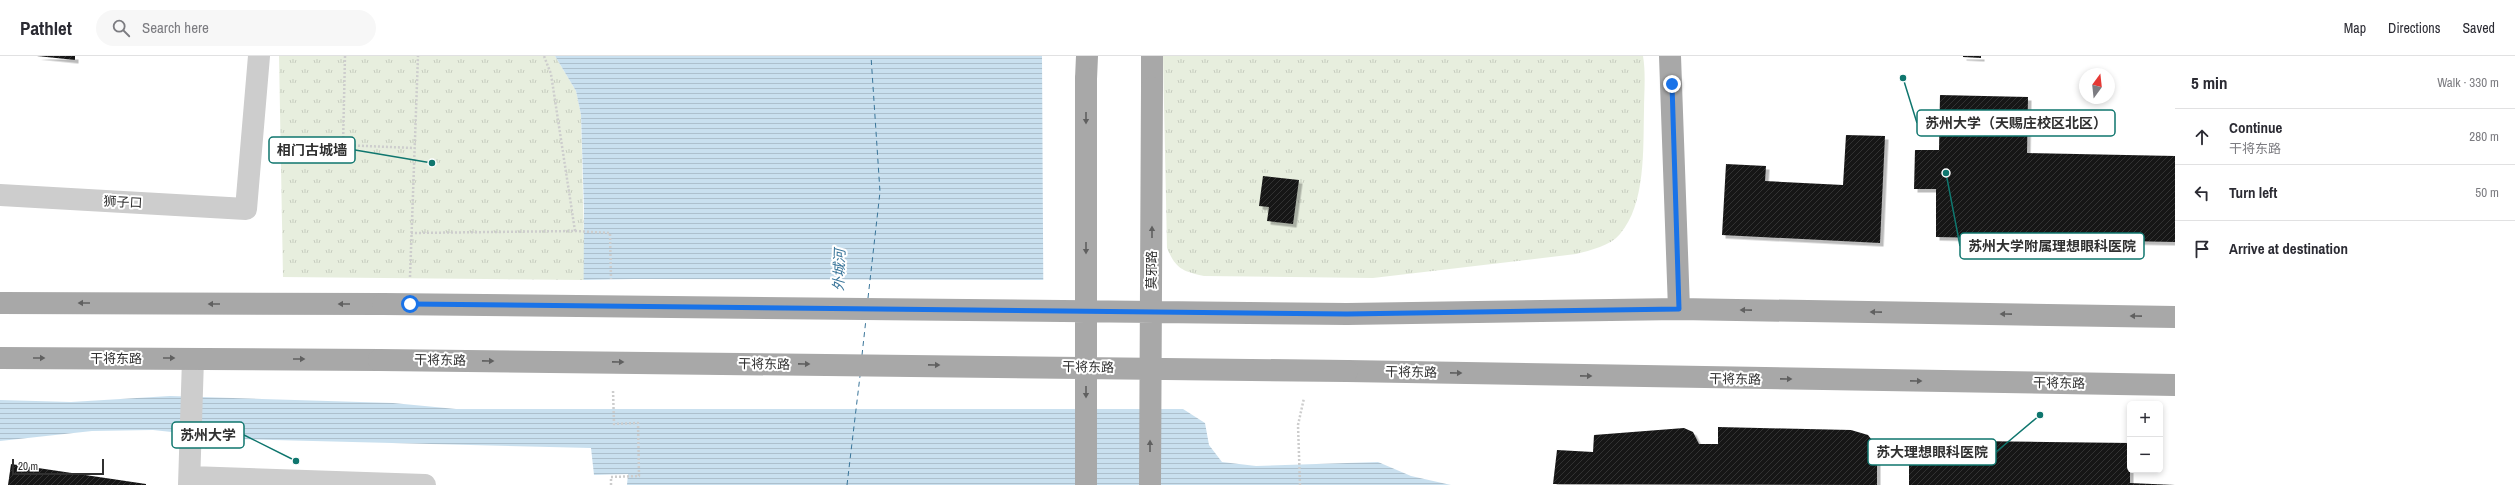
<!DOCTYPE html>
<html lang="en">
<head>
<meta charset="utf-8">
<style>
  body { margin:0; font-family:"Archivo Narrow","Noto Sans SC",sans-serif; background:#f7f7f7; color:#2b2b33 }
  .controls { position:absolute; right:12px; bottom:12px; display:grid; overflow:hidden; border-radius:6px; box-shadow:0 2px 6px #0003 }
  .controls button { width:36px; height:36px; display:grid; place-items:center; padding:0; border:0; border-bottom:1px solid #e1e1e2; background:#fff; color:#2b2b33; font:20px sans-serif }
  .compass { position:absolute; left:2079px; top:12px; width:36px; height:36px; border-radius:50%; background:#fff; box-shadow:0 2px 6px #0003; rotate:15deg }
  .scale { position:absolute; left:12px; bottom:10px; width:92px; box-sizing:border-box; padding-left:4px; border:2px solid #303030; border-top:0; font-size:11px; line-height:14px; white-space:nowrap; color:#303030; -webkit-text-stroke:3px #fff; paint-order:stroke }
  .stop { position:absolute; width:12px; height:12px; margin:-9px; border:3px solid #1a73e8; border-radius:50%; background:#fff }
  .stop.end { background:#1a73e8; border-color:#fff; box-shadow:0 1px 4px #0008 }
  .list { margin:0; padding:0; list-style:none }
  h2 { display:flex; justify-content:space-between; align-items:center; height:52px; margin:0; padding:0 16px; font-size:17px }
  h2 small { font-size:13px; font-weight:400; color:#7c7c81 }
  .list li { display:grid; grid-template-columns:26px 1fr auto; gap:12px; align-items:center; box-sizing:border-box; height:56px; padding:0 16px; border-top:1px solid #e1e1e2 }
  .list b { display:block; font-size:15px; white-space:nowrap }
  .list p { margin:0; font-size:13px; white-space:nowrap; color:#7c7c81 }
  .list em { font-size:13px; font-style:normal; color:#7c7c81 }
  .icon { flex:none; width:22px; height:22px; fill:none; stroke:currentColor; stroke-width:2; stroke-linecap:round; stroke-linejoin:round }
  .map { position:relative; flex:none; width:2175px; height:429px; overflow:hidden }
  header { display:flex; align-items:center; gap:24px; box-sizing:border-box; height:56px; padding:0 20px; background:#fff; border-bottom:1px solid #e1e1e2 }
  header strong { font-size:19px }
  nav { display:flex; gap:22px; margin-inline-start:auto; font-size:14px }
  .search { width:280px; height:36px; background:#f7f7f7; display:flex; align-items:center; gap:10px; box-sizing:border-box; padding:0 14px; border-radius:22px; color:#7c7c81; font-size:15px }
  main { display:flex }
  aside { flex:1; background:#fff }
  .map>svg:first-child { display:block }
  .park { fill:url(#park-tufts) }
  .water { fill:url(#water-rules) }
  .pier { fill:#fff }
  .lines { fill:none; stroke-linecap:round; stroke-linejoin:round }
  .ferry { stroke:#387499; stroke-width:1; stroke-dasharray:5 4; stroke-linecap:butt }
  .building { fill:url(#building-hatch); filter:url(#shadow) }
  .path { stroke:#cdcdcd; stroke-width:2.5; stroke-dasharray:2 2; stroke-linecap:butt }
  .minor { stroke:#cdcdcd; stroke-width:22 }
  .major { stroke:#a8a8a8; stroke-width:22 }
  .path-bridge { stroke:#cdcdcd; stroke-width:2.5; stroke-dasharray:2 2; stroke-linecap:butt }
  .major-bridge { stroke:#a8a8a8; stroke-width:22 }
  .oneway { fill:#606060 }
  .route { stroke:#1a73e8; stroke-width:5 }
  .labels { text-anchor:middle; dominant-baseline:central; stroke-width:4; stroke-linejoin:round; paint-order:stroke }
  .street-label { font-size:13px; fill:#303030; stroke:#fff }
  .water-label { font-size:14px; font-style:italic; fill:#387499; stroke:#fff }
  .leader { fill:none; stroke:#0f766e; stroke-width:1.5 }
  .callout-dot { fill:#0f766e; stroke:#fff; stroke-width:1.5 }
  .callout { fill:#fff; stroke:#0f766e; stroke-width:1.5 }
  .callout-label { font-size:14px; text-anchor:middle; font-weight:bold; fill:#303030 }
</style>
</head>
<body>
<header>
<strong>Pathlet</strong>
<div class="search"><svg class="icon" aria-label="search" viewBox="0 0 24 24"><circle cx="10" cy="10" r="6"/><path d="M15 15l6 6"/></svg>Search here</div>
<nav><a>Map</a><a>Directions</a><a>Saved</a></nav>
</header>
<main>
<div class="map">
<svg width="2175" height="429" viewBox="0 0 2175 429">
  <defs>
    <pattern id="park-tufts" width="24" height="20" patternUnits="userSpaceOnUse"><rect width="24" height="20" fill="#e7eede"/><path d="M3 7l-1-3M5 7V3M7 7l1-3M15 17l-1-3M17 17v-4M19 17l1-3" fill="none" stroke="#c6ccbf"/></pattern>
    <pattern id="water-rules" width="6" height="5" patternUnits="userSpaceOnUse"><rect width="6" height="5" fill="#c9e0ef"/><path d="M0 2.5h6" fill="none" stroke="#adc0cd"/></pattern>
    <pattern id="building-hatch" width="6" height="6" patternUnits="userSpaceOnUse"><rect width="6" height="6" fill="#171717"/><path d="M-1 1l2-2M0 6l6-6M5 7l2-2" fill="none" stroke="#303030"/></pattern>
    <filter id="shadow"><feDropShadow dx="3.5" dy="3.5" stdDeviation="0" flood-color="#0004"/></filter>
  </defs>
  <rect width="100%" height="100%" fill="#fff"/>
  <!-- park -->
  <path class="park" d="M279 0H555L576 35 581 59 585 224 283 221Z
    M1163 0H1643C1646 18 1644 37 1644 55 1643 92 1646 148 1620 178 1610 190 1591 194 1576 198L1373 222 1204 220C1182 215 1176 213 1167 192Z"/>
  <!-- water -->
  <path class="water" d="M555 0H1042L1044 353H1183L1205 367 1209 389 1222 406 1256 410 1378 406 1411 420 1451 429H627L628 418 594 419 591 392 237 383 153 374 92 375 0 385V344L71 346 170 340 393 347 456 353H583L584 154 581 59 576 35Z"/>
  <!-- pier -->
  <path class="pier" d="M635 223 1044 224 1046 351H1183L1186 353H456V351H581L583 224Z"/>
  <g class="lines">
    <!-- ferry -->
    <path class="ferry" d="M868 242 880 136 871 0
      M862 299 866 263
      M847 429 860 320"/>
  </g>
  <!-- building -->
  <path class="building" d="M37 0H75V4Z
    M1963 0H1981V2L1963 1Z
    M1940 39 2028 41 2027 97 2175 100V186L1936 181V133H1914L1915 94H1939Z
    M1846 79 1885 80 1880 187 1722 179 1726 108 1766 110 1765 125 1843 129Z
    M1263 120 1299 124 1293 168 1267 165 1269 151 1259 150Z
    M1718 371 1851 374 1868 379 1877 391V429L1553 428 1557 394 1593 396 1594 379 1684 372 1693 376 1699 388H1718Z
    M1968 385 2130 387V427L2175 429H1909V406H1968Z
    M11 408 146 428V429H8Z"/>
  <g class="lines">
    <!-- path -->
    <path class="path" d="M345 0 343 89 414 92
      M411 177 575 175 551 18 544 0
      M410 221 418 0
      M1300 429 1298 369 1304 342"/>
    <!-- minor -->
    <path class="minor" d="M0 139 246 153 259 0
      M190 421 425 429
      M189 429 193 303"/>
    <!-- major -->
    <path class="major" d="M1152 0V32
      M1670 0 1679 253
      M1086 23 1087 0
      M0 247 383 248
      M1347 258 1679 253 2175 261
      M0 302 379 304
      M1347 315 2175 329"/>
    <!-- path-bridge -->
    <path class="path-bridge" d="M575 175 610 177 611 223
      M611 429V421L639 420 638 367 614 368 613 334"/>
    <!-- major-bridge -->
    <path class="major-bridge" d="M1086 23V429
      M383 248 1347 258
      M379 304 1347 315
      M1150 429 1152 32"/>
  </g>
  <!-- one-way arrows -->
  <defs><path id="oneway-solid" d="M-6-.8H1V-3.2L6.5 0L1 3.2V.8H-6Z"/></defs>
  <g class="oneway">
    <use href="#oneway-solid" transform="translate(1086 62) rotate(90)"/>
    <use href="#oneway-solid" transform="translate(1152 176) rotate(-90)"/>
    <use href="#oneway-solid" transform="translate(1086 192) rotate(90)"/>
    <use href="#oneway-solid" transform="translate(84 247) rotate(-180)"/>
    <use href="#oneway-solid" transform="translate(214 248) rotate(-180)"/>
    <use href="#oneway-solid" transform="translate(344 248) rotate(-180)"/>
    <use href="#oneway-solid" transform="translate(1746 254) rotate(-179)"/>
    <use href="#oneway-solid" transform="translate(1876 256) rotate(-179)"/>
    <use href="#oneway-solid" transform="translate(2006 258) rotate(-179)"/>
    <use href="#oneway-solid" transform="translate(2136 260) rotate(-179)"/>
    <use href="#oneway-solid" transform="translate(39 302)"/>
    <use href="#oneway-solid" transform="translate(169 302)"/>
    <use href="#oneway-solid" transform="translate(299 303)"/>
    <use href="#oneway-solid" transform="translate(488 305) rotate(1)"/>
    <use href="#oneway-solid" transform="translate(618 306) rotate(1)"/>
    <use href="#oneway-solid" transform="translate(804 308) rotate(1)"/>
    <use href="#oneway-solid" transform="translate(934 309) rotate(1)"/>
    <use href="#oneway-solid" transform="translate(1456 317) rotate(1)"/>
    <use href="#oneway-solid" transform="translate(1586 320) rotate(1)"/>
    <use href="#oneway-solid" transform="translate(1786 323) rotate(1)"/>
    <use href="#oneway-solid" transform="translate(1916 325) rotate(1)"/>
    <use href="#oneway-solid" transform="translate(1086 336) rotate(90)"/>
    <use href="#oneway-solid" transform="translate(1150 390) rotate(-90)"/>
  </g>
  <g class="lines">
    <!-- route -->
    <path class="route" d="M410 248 1347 258 1679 253 1672 28"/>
  </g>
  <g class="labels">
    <!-- street labels -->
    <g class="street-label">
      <text transform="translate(123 146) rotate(3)">狮子口</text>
      <text transform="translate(1151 214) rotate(-90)">莫邪路</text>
      <text x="116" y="302">干将东路</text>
      <text transform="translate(440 304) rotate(1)">干将东路</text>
      <text transform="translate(764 308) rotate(1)">干将东路</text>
      <text transform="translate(1088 311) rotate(1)">干将东路</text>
      <text transform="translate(1411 316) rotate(1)">干将东路</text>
      <text transform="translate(1735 323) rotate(1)">干将东路</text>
      <text transform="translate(2059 327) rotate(1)">干将东路</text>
    </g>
    <!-- water labels -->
    <g class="water-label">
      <text transform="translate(839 214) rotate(-88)">外城河</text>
    </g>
  </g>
  <!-- callouts -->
  <path class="leader" d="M1903 22L1917 67M432 107L355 94M1946 117L1960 190M296 405L244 379M2040 359L1996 396"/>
  <g class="callout-dot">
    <circle cx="1903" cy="22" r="4"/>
    <circle cx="432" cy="107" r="4"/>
    <circle cx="1946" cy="117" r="4"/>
    <circle cx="296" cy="405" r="4"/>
    <circle cx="2040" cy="359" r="4"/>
  </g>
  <g class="callout">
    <rect x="1917" y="54" width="198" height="26" rx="4"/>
    <rect x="269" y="81" width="86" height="26" rx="4"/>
    <rect x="1960" y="177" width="184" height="26" rx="4"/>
    <rect x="172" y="366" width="72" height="26" rx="4"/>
    <rect x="1868" y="383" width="128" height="26" rx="4"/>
  </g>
  <g class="callout-label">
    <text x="2016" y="72">苏州大学（天赐庄校区北区）</text>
    <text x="312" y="99">相门古城墙</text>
    <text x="2052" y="195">苏州大学附属理想眼科医院</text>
    <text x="208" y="384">苏州大学</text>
    <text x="1932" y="401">苏大理想眼科医院</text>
  </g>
</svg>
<div class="controls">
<button>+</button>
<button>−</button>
</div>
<svg class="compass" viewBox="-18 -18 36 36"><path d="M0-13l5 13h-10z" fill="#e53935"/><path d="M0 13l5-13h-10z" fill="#7c7c81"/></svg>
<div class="scale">20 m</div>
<div class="stop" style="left:410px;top:248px"></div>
<div class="stop end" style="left:1672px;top:28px"></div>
</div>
<aside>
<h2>5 min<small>Walk · 330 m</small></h2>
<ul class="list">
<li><svg class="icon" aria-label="ahead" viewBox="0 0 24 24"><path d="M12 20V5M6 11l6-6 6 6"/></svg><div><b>Continue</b><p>干将东路</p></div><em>280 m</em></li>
<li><svg class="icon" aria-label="left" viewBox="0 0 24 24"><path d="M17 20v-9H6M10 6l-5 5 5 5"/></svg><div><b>Turn left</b></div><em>50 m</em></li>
<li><svg class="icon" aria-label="arrive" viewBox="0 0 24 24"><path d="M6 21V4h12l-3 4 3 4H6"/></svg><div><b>Arrive at destination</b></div></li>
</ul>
</aside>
</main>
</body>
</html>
